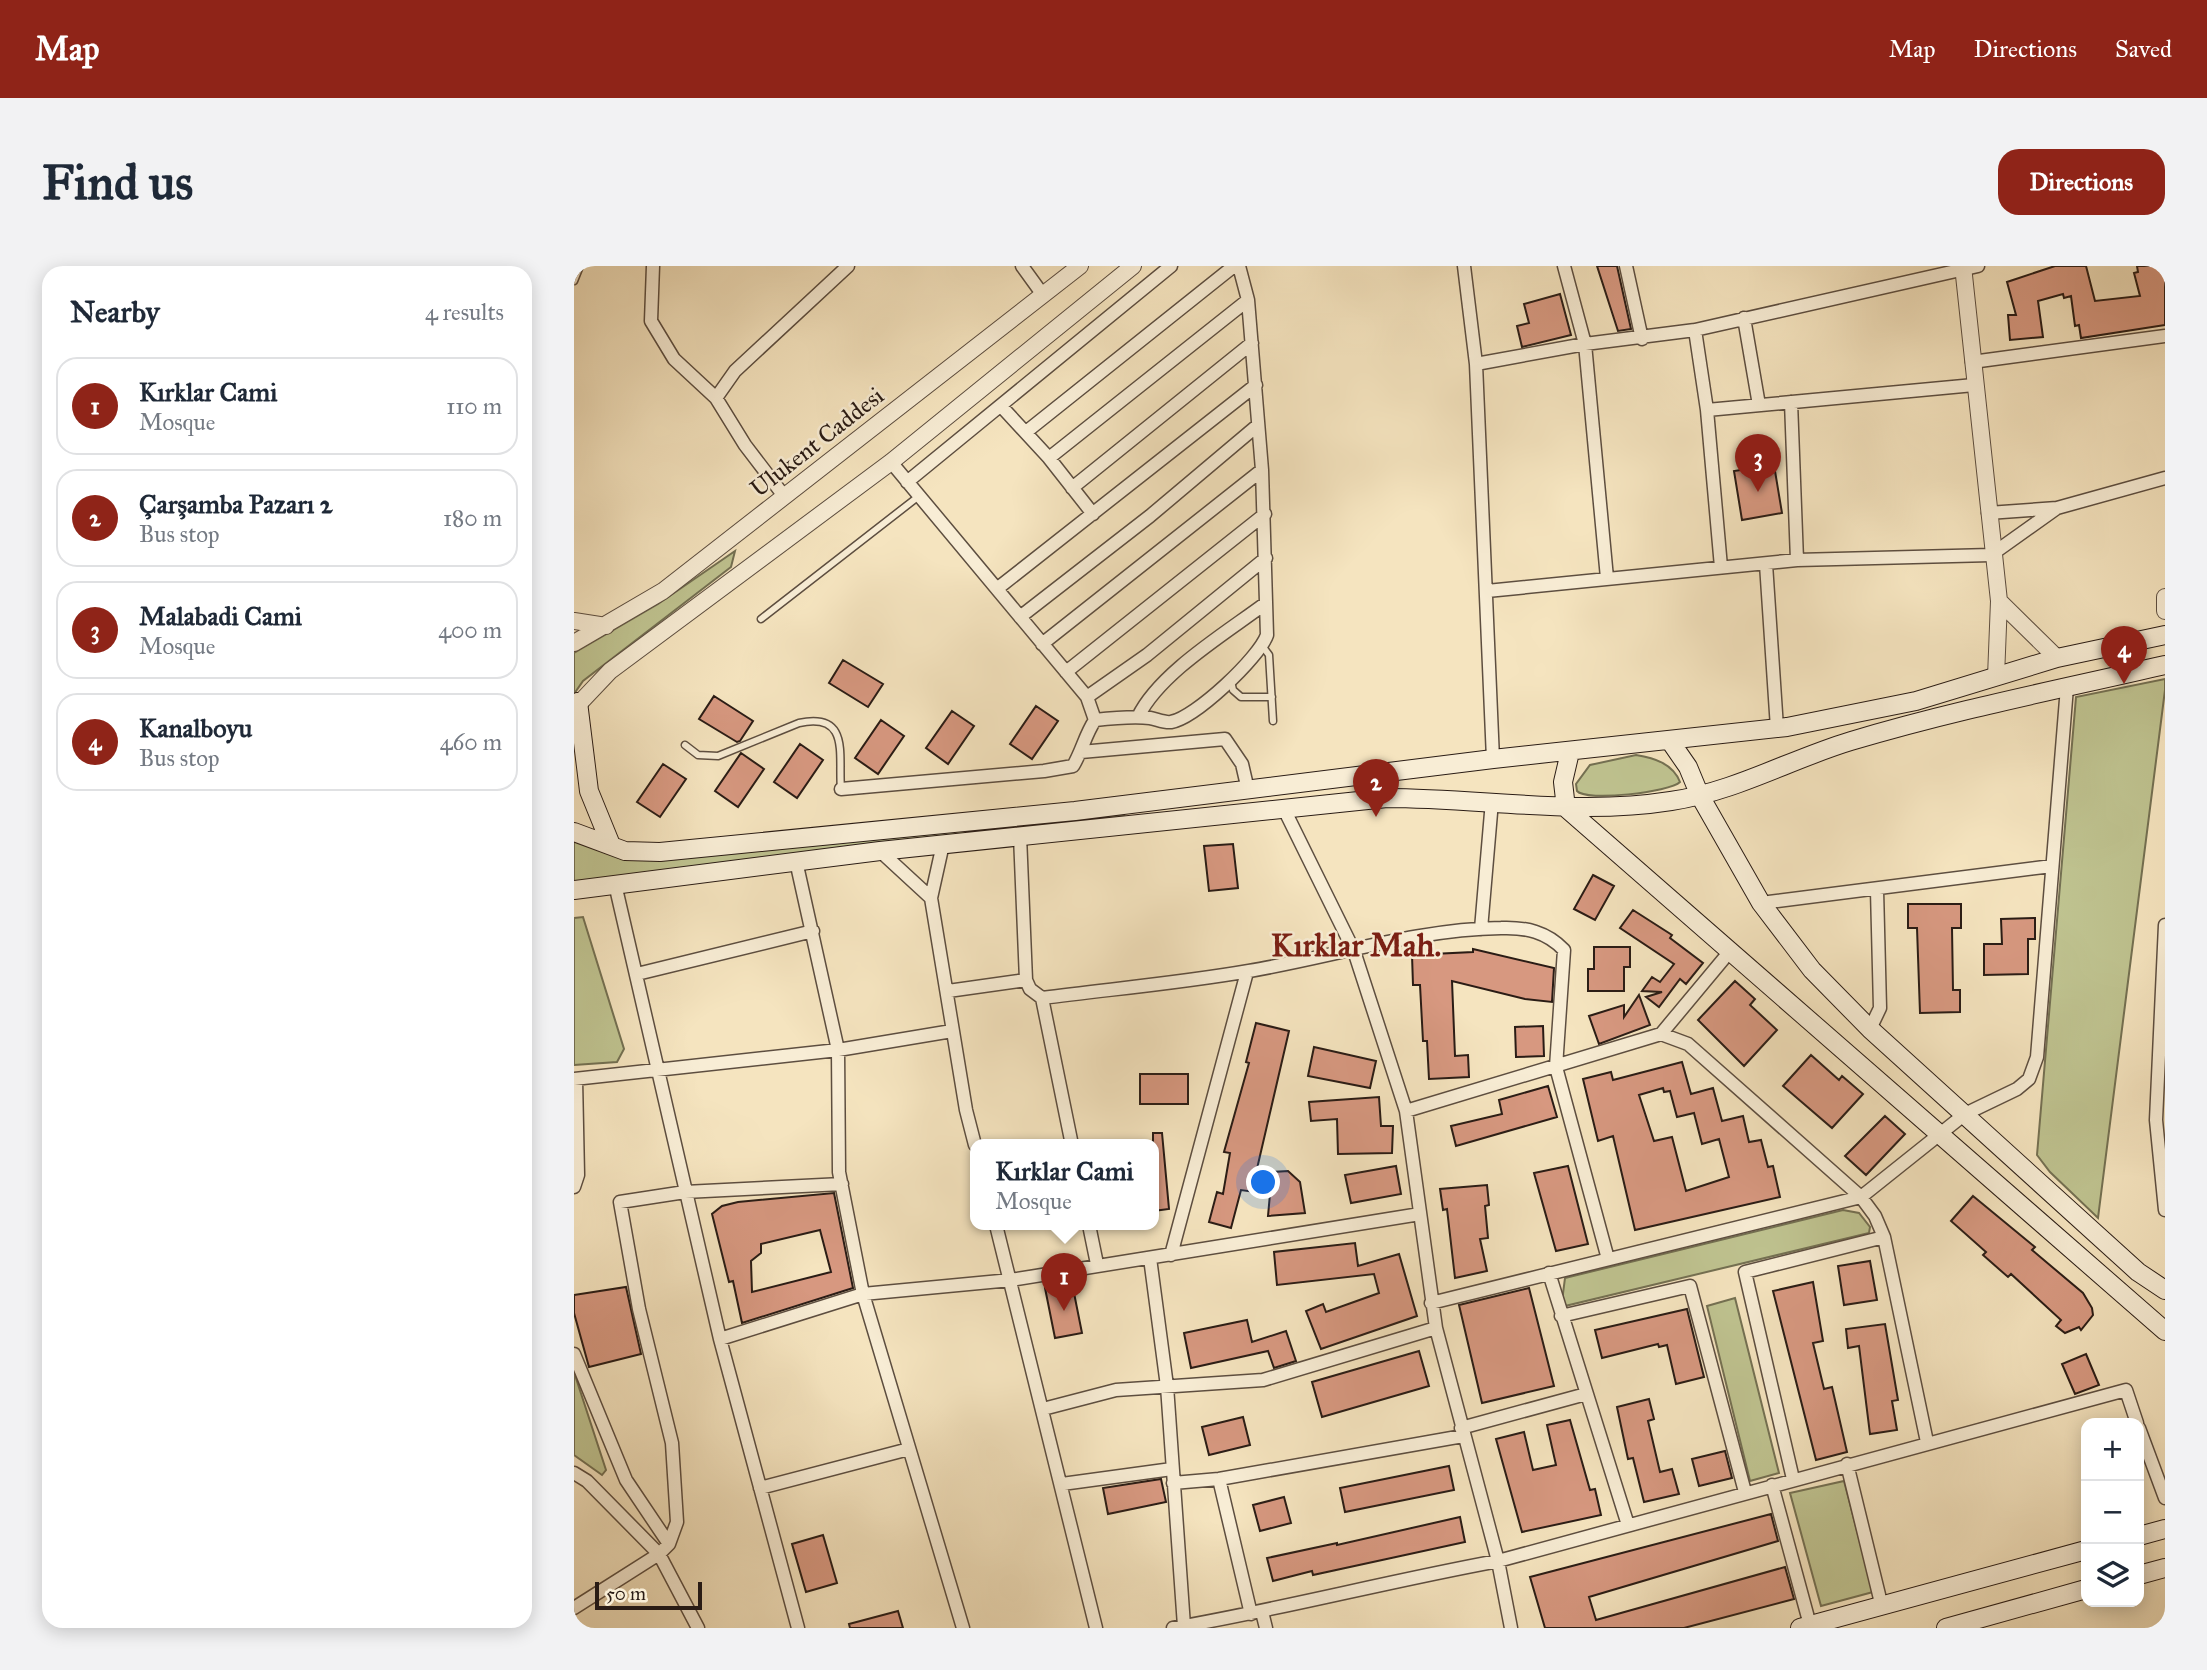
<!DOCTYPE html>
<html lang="en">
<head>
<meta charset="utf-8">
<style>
  body { margin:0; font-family:"IM FELL Great Primer",serif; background:#f2f2f3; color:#1f2937 }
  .controls { position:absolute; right:21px; bottom:21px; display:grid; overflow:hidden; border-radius:14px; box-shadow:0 4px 18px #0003 }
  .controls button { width:63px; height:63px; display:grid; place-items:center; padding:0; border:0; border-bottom:2px solid #e0e1e3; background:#fff; color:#1f2937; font:35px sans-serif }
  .scale { position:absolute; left:21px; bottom:18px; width:107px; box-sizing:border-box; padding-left:7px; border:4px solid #2a1c15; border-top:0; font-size:19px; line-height:24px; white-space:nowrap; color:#2a1c15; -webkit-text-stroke:5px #f8edd5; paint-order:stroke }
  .you { position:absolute; left:690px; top:917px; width:24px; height:24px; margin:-18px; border:5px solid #fff; border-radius:50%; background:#1a73e8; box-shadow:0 0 0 10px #1a73e833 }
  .badge { display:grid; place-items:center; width:46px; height:46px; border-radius:50%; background:#8f2418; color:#fff; font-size:23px; font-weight:700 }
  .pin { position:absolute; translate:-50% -58px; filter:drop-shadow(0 2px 4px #0008) }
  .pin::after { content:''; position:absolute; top:37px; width:24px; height:21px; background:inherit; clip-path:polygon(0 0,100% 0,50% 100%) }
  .popup { position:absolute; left:396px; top:873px; width:189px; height:91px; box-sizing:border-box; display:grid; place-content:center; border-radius:14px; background:#fff; filter:drop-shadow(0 2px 5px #0005); font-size:23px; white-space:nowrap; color:#747a83 }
  .popup b { font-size:26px; color:#1f2937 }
  .popup::after { content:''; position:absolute; left:50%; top:100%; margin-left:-14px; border:14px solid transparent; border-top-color:#fff }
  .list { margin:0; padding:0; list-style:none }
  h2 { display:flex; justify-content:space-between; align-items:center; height:91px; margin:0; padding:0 28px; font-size:30px }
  h2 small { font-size:23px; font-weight:400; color:#747a83 }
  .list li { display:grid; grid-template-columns:46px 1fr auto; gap:21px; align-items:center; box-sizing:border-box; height:98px; margin:0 14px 14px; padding:0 14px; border:2px solid #e0e1e3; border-radius:21px }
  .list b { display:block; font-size:26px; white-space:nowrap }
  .list p { margin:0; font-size:23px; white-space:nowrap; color:#747a83 }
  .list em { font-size:23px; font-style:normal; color:#747a83 }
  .icon { flex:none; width:38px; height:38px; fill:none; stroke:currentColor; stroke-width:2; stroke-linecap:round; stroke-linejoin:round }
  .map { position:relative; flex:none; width:1591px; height:1362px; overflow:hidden; border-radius:21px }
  header { display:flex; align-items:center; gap:42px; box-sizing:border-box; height:98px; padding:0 35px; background:#8f2418; color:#fff }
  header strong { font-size:33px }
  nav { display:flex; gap:38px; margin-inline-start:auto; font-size:24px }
  .intro { display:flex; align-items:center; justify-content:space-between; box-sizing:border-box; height:168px; padding:0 42px }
  h1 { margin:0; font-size:49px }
  .button { padding:18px 32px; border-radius:21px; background:#8f2418; color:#fff; font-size:24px; font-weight:700 }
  main { display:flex; gap:42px; padding:0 42px }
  aside { flex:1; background:#fff; border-radius:21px; box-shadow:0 4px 18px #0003 }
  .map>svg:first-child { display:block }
  .green { fill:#bfc390; stroke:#747052; stroke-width:2 }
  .building { fill:#d79880; stroke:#2a1c15; stroke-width:2; fill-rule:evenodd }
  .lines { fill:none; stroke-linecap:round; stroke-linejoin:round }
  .service-casing { stroke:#5d4e40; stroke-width:9 }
  .minor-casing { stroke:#5d4e40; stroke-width:15 }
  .tertiary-casing { stroke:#5d4e40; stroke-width:18 }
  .secondary-casing { stroke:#2a1c15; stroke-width:20 }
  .service { stroke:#f8edd5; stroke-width:6 }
  .minor { stroke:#f8edd5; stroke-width:12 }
  .tertiary { stroke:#f8edd5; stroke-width:16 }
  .secondary { stroke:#f8edd5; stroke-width:18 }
  .labels { text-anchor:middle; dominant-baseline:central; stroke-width:5; stroke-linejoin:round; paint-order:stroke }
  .street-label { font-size:24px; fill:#2a1c15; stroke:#f8edd5 }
  .district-label { font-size:32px; font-weight:bold; fill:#7a1f14; stroke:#f8edd5 }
</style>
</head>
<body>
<header>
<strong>Map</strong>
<nav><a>Map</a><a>Directions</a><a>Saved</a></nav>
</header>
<div class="intro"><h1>Find us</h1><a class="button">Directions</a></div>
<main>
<aside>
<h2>Nearby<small>4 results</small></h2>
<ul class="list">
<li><span class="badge">1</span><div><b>Kırklar Cami</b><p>Mosque</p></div><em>110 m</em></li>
<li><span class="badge">2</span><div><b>Çarşamba Pazarı 2</b><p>Bus stop</p></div><em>180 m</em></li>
<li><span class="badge">3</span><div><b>Malabadi Cami</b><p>Mosque</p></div><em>400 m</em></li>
<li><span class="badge">4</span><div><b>Kanalboyu</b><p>Bus stop</p></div><em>460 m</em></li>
</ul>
</aside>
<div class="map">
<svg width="1591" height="1362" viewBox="0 0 1591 1362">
  <rect width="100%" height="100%" fill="#f5e4bf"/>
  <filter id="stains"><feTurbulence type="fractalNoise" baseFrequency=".00286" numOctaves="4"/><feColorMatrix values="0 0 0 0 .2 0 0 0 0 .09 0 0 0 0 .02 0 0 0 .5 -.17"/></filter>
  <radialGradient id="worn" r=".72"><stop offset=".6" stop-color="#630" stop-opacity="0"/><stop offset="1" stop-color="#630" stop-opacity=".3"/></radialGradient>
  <!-- green -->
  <path class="green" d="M161 285 157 301 9 415 0 428V387L84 338Z
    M1591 413V424L1524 952 1476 906 1463 889 1501 443 1502 431Z
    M1062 489C1081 492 1099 498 1106 516 1096 526 1012 536 1003 525L1002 518 1016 499Z
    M547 544 550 549 0 616V572L33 587Z
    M9 651 50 783 43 796 0 799V652Z
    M1269 944 1285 947 1296 961 1295 967 991 1040 988 1035 991 1012Z
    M1161 1032 1205 1207 1176 1215 1133 1040Z
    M0 1106 32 1204 28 1209 0 1189Z
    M1270 1215 1299 1326 1247 1340 1216 1227Z"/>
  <!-- building -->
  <path class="building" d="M1023 0H1043L1057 63 1044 65Z
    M1481 0H1512L1521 35 1566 30 1560 7 1564 6 1563 0H1591V59L1507 72 1505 59 1501 60 1497 30 1490 32 1489 28 1464 35 1469 71 1436 74 1434 49H1442L1433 16Z
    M986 28 997 69 948 81 943 60 955 57 950 38Z
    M1200 199 1208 247 1168 254 1160 205Z
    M269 394 309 418 294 441 255 417Z
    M140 430 179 455 166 475 163 476 125 453Z
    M462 440 484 455 458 493 436 478Z
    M378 445 400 460 374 498 352 482Z
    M307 454 330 470 304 508 281 492Z
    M226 478 249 494 223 532 200 516Z
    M167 487 190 503 164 541 141 525Z
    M89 498 112 513 86 551 63 536Z
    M659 578 664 622 635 625 630 580Z
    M1019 609 1040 620 1021 654 1000 643Z
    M1334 638H1387V662H1378L1379 724H1386V746L1346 747 1343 662H1334Z
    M1059 644 1098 669 1096 672 1129 697 1112 718 1106 713 1085 741 1072 731 1088 726 1068 725 1078 711 1086 716 1100 698 1046 662Z
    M1461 652V673H1454V708L1410 709V678H1428L1427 653Z
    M1020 681H1056V701H1050V725H1014V703H1020Z
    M899 683 980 702 978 736 951 733 878 715 881 790 894 789 895 811 855 813 853 775H849L846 719H839L838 689 899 686Z
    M1161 715 1181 733 1176 739 1203 764 1170 800 1124 754Z
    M1065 729 1076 759 1025 778 1015 750 1050 739V751Z
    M682 757 715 765 682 907 714 905 726 916 731 947 694 950 696 928 667 924 657 962 635 956 643 926 649 928 656 887 650 886 675 797 672 796Z
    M969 760 970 790 942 791 941 761Z
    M740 781 802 795 796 822 734 810Z
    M1237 789 1265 814 1268 810 1289 828 1258 862 1209 820Z
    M1108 796 1117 828 1139 822 1148 855 1169 850 1175 876 1187 874 1194 901 1199 900 1206 931 1061 964 1039 870 1024 875 1009 813 1037 806 1039 814ZM1089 822 1090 826 1096 825 1103 851 1120 847 1128 878 1145 873 1155 911 1112 925 1098 871 1080 875 1065 829Z
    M566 808H614V838H566Z
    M974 820 983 851 882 880 877 860 928 848 925 834Z
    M805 831 807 860H819L818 887 764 888 763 853 737 855 735 836Z
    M1311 850 1331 868 1292 909 1271 890Z
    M579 867H588L595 943 579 945Z
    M822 900 827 928 777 937 771 909Z
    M994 900 1014 978 982 985 960 907Z
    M913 919 915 939 911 940 914 972 906 973 913 1005 881 1012 873 943 869 944 866 923Z
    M260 927 279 1022 168 1057 159 1015 155 1016 138 948 148 940 164 936ZM246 964 257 1006 178 1026 177 995 187 987V978Z
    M1399 930 1461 981 1458 984 1509 1027 1518 1042 1519 1049 1507 1064 1505 1061 1491 1067 1482 1060 1487 1054 1437 1008 1434 1011 1409 989 1412 986 1377 955Z
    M781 977 784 1000 825 988 843 1050 747 1083 732 1045 749 1038 752 1046 805 1027 800 1008 703 1019 700 986Z
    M1296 995 1303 1034 1270 1039 1264 1000Z
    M1239 1016 1249 1075 1239 1077 1250 1123 1258 1121 1273 1186 1242 1194 1199 1025Z
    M498 1017 508 1067 481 1072 471 1022Z
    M52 1021 67 1088 15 1101 0 1047V1029Z
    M955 1022 980 1120 908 1137 885 1039Z
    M1113 1043 1130 1111 1102 1118 1093 1079 1085 1081 1084 1078 1028 1092 1021 1064Z
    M673 1054 678 1076 712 1065 722 1095 700 1102 694 1085 617 1102 610 1067Z
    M1311 1058 1324 1134 1318 1135 1323 1164 1296 1168 1285 1080 1274 1082 1272 1063Z
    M845 1085 855 1120 748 1151 738 1116Z
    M1512 1088 1525 1119 1501 1128 1488 1098Z
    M1075 1133 1080 1153 1074 1155 1086 1206 1098 1203 1105 1228 1070 1236 1059 1192 1054 1193 1043 1141Z
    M669 1151 676 1179 635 1189 628 1161Z
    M996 1154 1016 1224 1021 1223 1027 1249 948 1266 922 1173 950 1166 959 1204 982 1199 973 1159Z
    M1151 1185 1158 1212 1125 1220 1118 1193Z
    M875 1200 880 1224 771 1246 766 1222Z
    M587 1213 592 1236 534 1248 529 1222Z
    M710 1231 717 1257 686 1265 679 1239Z
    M1197 1248 1204 1275 1015 1331 1022 1354 1211 1301 1220 1333 1110 1362H971L956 1311Z
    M886 1251 891 1276 739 1309 738 1305 699 1315 693 1292 763 1277V1279Z
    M249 1269 263 1317 232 1326 218 1278Z
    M324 1345 329 1362H276L275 1358Z"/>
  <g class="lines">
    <defs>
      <path id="service" d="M0 15 6 0
        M187 353 345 230
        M689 381 695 389 699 455
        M657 415 659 424 667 431H698
        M111 479 124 489 144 490 225 457C277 446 264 490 267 523"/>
      <path id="minor" d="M79 0 77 55 100 93 142 132
        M448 0 469 29
        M890 0 902 98
        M990 0 1011 78 1033 312
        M1052 0 1068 73
        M1170 52 1185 139
        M1121 64 1133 144 1147 301
        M1398 96 1591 70
        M1217 136 1223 294
        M427 140 475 192 519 248
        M1133 144 1400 119
        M452 166 660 0
        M475 192 674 34
        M333 216 597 0
        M498 222 678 77
        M210 230 171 179 142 132 161 105 274 0
        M1414 247 1483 242 1591 212
        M1192 298 1203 462
        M424 322 682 119
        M913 325 1223 294 1417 289 1483 242
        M446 351 576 250 684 159
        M468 378 688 204
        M492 406 691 248
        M513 431 573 389 692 292
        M564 451C585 407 652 367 692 337
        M521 454C539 452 558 450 576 452 582 453 591 457 597 456 621 452 685 392 693 369L688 204 674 34 665 0
        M507 486 651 473 668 498 674 524
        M919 493 902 98 1011 78 1121 64 1404 0
        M267 523 470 505 499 500C508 485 511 469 521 454L513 431 317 196
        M709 541 780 685 832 845 862 1062 924 1295 937 1362
        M446 570 452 714
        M306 585 357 632 392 844 401 879
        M222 595 264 784 265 906 289 1028 389 1362
        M41 618 146 1073 224 1362
        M357 632 369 578
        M1187 637 1478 600
        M1591 659 1582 854 1591 944
        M907 663 918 535
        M63 708 239 665
        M374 725 452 714 456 723 468 732C537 723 606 717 675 705 758 691 843 663 927 662 952 661 973 666 990 684L982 801 1034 993
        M468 732 498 879
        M1296 763 1306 742 1303 624
        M1087 768 1157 684
        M0 813 264 784 378 765
        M832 845 1087 768 1114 778 1287 931 1301 950 1310 971 1353 1176
        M0 921 4 909 2 813
        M422 959 522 1362
        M515 959 523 998
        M597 989 673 706
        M576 992 593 1120 610 1360
        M975 1007 1054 1259
        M857 1037 1287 931 1391 848 1443 823 1455 813 1463 791 1493 421
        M987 1050 1116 1020 1171 1226
        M146 1073 289 1028 437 1014 846 948
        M0 1088 52 1214 95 1278
        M469 1143 542 1124 689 1114 862 1062
        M887 1162 1012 1128
        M1565 1162 1591 1232
        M1273 1198 1308 1341
        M0 1207 13 1215 85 1288 124 1362
        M645 1213 677 1348
        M1219 1213 1171 1006 1310 971
        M599 1217 645 1213 889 1170
        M488 1218 598 1203
        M1198 1219 1236 1359
        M186 1222 335 1183
        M0 1342 85 1288 95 1278 103 1256 98 1177 65 1043 46 936 111 926 268 918
        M688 1346 692 1362
        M599 1362C708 1343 815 1315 924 1295L1552 1124 1563 1157"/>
      <path id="tertiary" d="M1389 0 1425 335 1422 411
        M1591 331V345
        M1425 335 1483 392
        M0 355 32 360
        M0 377 89 325 506 0
        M0 443 36 405 317 196 559 0"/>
      <path id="secondary" d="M4 436 15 525 37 579
        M1096 475 1114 501 1126 530 1187 637 1238 704 1296 763 1564 1006 1591 1024
        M996 486 989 516 992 542 1591 1065
        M0 566 51 585 86 586 501 545 919 493 1213 461 1342 435 1483 392 1591 369
        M0 624 306 585 813 532C908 532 1003 550 1097 535 1160 526 1217 493 1277 475 1380 444 1487 423 1591 399
        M1565 1270 1591 1263
        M1565 1309 1591 1302
        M1226 1362 1512 1284
        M1372 1362 1512 1323"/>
    </defs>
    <!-- service casing -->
    <use href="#service" class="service-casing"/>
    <!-- minor casing -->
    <use href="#minor" class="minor-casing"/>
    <!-- tertiary casing -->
    <use href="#tertiary" class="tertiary-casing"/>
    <!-- secondary casing -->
    <use href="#secondary" class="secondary-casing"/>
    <!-- service -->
    <use href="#service" class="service"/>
    <!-- minor -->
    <use href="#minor" class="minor"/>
    <!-- tertiary -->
    <use href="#tertiary" class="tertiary"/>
    <!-- secondary -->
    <use href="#secondary" class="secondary"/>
  </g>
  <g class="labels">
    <!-- street labels -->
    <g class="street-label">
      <text transform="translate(243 176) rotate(-38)">Ulukent Caddesi</text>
    </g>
    <!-- district labels -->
    <g class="district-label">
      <text x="782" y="679">Kırklar Mah.</text>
    </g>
  </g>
  <rect width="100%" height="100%" filter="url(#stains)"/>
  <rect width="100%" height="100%" fill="url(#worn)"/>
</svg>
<div class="controls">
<button>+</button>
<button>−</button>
<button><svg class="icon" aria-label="layers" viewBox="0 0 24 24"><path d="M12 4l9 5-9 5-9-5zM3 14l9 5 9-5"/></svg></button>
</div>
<div class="scale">50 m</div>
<div class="you"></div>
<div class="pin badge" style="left:490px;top:1045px">1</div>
<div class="popup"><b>Kırklar Cami</b>Mosque</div>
<div class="pin badge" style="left:802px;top:551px">2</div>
<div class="pin badge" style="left:1184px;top:226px">3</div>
<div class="pin badge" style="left:1550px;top:418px">4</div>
</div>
</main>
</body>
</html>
